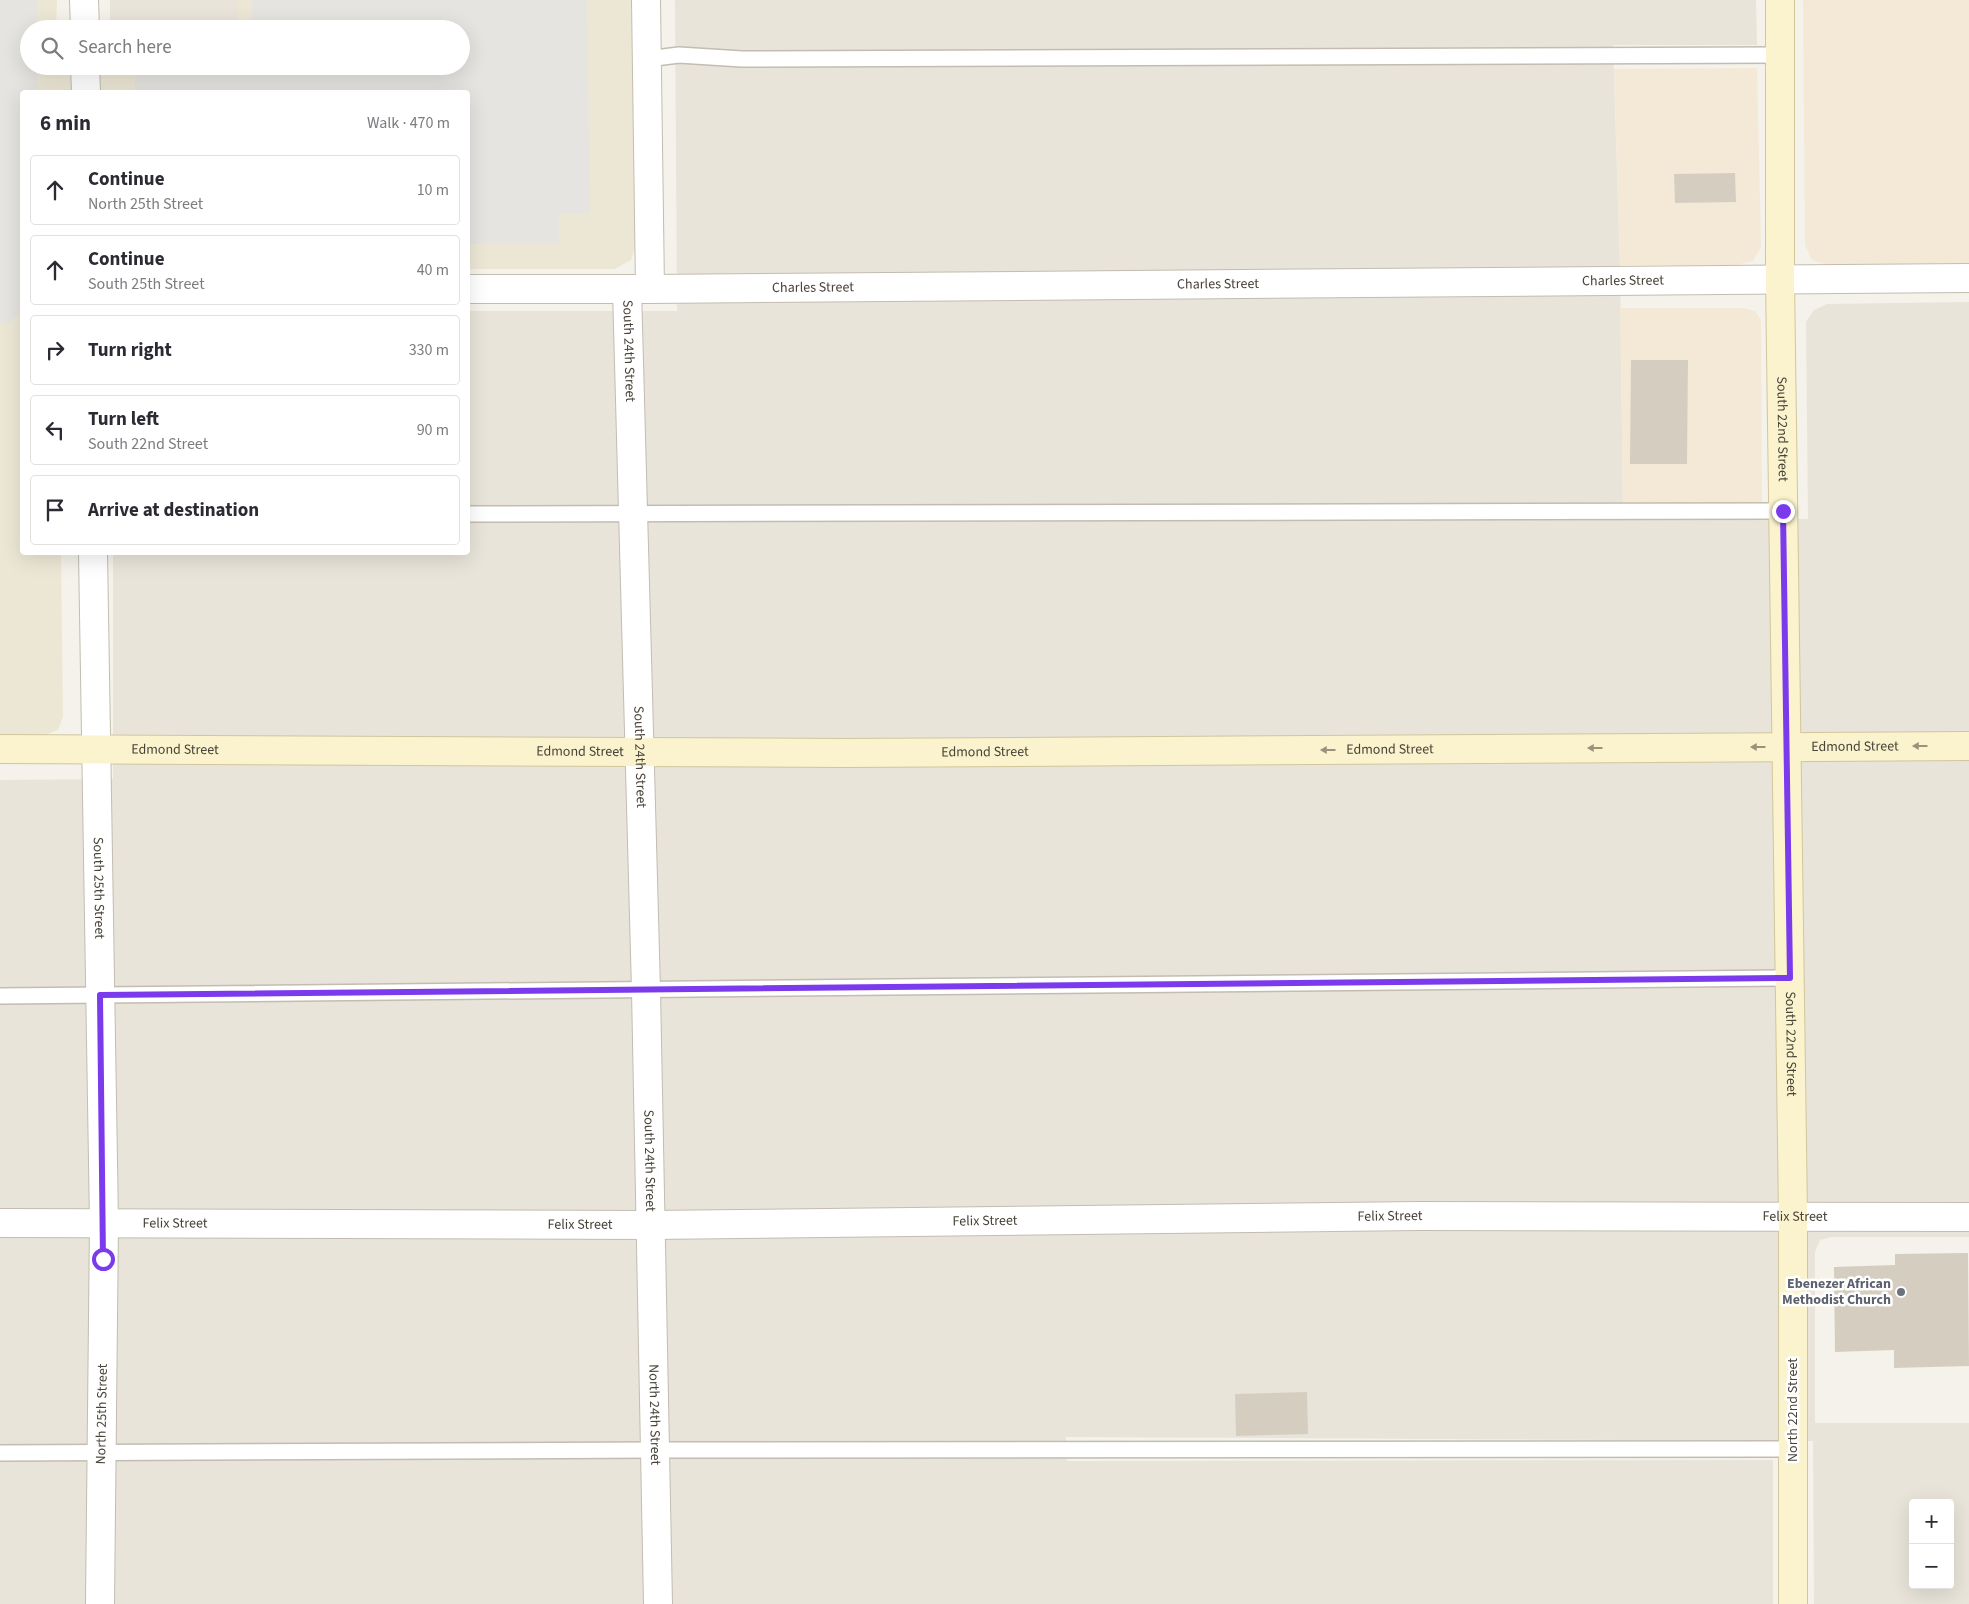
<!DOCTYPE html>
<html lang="en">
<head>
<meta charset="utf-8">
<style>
  body { margin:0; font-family:"Source Sans 3",sans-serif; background:#f7f7f7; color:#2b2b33 }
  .controls { position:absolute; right:15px; bottom:15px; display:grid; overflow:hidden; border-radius:5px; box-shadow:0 5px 20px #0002 }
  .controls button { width:45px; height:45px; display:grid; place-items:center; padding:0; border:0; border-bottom:1px solid #e1e1e2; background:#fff; color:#2b2b33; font:25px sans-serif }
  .stop { position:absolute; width:15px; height:15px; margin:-11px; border:4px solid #7c3aed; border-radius:50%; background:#fff }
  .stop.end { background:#7c3aed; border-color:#fff; box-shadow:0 1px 5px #0008 }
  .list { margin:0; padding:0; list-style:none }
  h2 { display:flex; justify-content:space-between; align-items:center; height:65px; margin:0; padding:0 20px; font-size:21px }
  h2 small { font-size:16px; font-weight:400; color:#7c7c81 }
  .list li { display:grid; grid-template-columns:32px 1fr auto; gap:15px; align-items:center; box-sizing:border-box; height:70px; margin:0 10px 10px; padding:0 10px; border:1px solid #e1e1e2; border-radius:5px }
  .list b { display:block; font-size:19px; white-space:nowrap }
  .list p { margin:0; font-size:16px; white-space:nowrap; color:#7c7c81 }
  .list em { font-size:16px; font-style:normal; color:#7c7c81 }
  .icon { flex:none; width:28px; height:28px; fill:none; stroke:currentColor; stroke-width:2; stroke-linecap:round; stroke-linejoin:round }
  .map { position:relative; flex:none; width:1969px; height:1604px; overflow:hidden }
  .search { position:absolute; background:#fff; box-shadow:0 5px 20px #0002; left:20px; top:20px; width:450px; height:55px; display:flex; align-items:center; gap:12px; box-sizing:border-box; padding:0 18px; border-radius:28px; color:#7c7c81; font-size:19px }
  .panel { position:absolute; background:#fff; box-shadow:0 5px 20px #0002; left:20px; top:90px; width:450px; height:465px; border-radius:5px }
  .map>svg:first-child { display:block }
  .residential { fill:#e8e4d9; fill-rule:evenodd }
  .commercial { fill:#f4e9d7 }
  .education { fill:#ece7d5 }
  .parking { fill:#e6e4e1 }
  .building { fill:#d5cec0 }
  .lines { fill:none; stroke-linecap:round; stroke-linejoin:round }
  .lane-casing { stroke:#c2bdb0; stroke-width:18 }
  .street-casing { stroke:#c2bdb0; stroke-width:30 }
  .secondary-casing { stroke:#d1c69c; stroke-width:30 }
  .lane { stroke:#fff; stroke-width:15 }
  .street { stroke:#fff; stroke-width:28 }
  .secondary { stroke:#fbf3cd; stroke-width:28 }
  .oneway { fill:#99927c }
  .route { stroke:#7c3aed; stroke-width:6 }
  .worship-dot { fill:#6b7280; stroke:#fff; stroke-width:2 }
  .labels { text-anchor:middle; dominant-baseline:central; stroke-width:5; stroke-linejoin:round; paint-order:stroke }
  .street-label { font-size:14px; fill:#484339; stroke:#fff }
  .worship-label { font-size:14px; font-weight:bold; fill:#5b616d; stroke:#fff; text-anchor:end }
</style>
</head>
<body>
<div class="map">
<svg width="1969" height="1604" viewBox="0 0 1969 1604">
  <rect width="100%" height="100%" fill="#f4f2ea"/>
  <!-- residential -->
  <path class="residential" d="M110 0H238V29H110Z
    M675 0H1756L1757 45H1613L1620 265 1623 519H1808L1806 322 1814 310 1827 304 1969 302V1237H1832L1820 1240 1815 1252V1423H1969V1604H1814L1813 1441 1066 1437 1067 1461 1773 1460V1604H0V780L113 779V553L468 552V311H677ZM1913 1503H1950V1585H1913Z"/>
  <!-- commercial -->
  <path class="commercial" d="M1803 0H1969V263L1828 265 1812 260 1805 245Z
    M1757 68 1761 247 1753 261 1736 265H1620L1614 69Z
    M1620 308H1743L1755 311 1761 320 1762 503 1623 505Z"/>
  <!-- education -->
  <path class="education" d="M0 0H57L56 29H29V66H461V29H238V0H631L636 244 631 260 615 269H468V92H22V552L61 553 63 717 58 730 45 735H0Z"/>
  <!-- parking -->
  <path class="parking" d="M0 0H37V29H29V66H37L38 92H22V310L8 324H0Z
    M252 0H587L590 214H559V243L468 244V92H135V66H461V29H252Z"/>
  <!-- building -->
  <path class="building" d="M1735 173 1736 202 1675 203 1674 174Z
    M1631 360H1688L1687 464H1630Z
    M1968 1253 1969 1366 1894 1368V1350L1835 1352 1834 1267 1895 1265V1254Z
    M1307 1392 1308 1434 1236 1436 1235 1394Z"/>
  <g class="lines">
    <defs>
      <path id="lane" d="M647 59 679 55 742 59 1779 55
        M468 514 1783 511
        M0 996 1790 978
        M0 1453 655 1450 1794 1449"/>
      <g id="street">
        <path d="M84 0 85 29"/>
        <path d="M646 0 650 289"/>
        <path d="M85 66 86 92"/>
        <path id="s1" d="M468 289H650L1969 278"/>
        <path id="s2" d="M627 289 646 990 658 1604"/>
        <path id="s3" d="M93 552 104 1223 100 1604"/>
        <path id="s4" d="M0 1223 651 1225 1420 1216 1969 1217"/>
      </g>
      <g id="secondary">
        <path id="s5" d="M1780 0V280L1793 1216V1604"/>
        <path id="s6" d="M0 749 844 753 1969 746"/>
      </g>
    </defs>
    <!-- lane casing -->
    <use href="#lane" class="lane-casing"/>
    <!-- street casing -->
    <use href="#street" class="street-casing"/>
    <!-- secondary casing -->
    <use href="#secondary" class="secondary-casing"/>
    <!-- lane -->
    <use href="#lane" class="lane"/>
    <!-- street -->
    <use href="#street" class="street"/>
    <!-- secondary -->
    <use href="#secondary" class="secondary"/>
  </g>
  <!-- one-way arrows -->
  <defs><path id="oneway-solid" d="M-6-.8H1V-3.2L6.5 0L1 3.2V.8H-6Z" transform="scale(1.25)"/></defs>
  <g class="oneway">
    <use href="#oneway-solid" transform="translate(1920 746) rotate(180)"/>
    <use href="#oneway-solid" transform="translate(1758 747) rotate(180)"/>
    <use href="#oneway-solid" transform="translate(1595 748) rotate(180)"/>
    <use href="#oneway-solid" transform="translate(1328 750) rotate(180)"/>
  </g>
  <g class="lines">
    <!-- route -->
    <path class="route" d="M103 1259 100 995 1790 978 1783 511"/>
  </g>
  <!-- markers -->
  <circle class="worship-dot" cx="1901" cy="1292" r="5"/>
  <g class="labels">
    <!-- street labels -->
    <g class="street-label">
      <text stroke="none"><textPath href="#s1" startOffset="1155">Charles Street</textPath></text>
      <text stroke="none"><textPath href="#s1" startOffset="750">Charles Street</textPath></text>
      <text stroke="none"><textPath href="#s1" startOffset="345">Charles Street</textPath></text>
      <text stroke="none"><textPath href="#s2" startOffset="62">South 24th Street</textPath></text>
      <text stroke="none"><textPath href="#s5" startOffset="429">South 22nd Street</textPath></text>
      <text stroke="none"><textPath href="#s6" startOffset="1855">Edmond Street</textPath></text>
      <text stroke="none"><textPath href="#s6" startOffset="1390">Edmond Street</textPath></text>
      <text stroke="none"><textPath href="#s6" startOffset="175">Edmond Street</textPath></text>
      <text stroke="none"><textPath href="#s6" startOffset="580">Edmond Street</textPath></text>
      <text stroke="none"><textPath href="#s6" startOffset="985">Edmond Street</textPath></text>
      <text stroke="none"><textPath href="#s2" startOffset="468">South 24th Street</textPath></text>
      <text stroke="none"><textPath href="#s3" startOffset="336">South 25th Street</textPath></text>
      <text stroke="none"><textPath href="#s5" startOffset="1044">South 22nd Street</textPath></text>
      <text stroke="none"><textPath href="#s2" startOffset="872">South 24th Street</textPath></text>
      <text stroke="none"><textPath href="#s4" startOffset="1795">Felix Street</textPath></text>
      <text stroke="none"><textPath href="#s4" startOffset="1390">Felix Street</textPath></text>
      <text stroke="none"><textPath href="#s4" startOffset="985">Felix Street</textPath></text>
      <text stroke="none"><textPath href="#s4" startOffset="175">Felix Street</textPath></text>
      <text stroke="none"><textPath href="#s4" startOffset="580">Felix Street</textPath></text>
      <text transform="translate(1793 1410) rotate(-90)">North 22nd Street</text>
      <text transform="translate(102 1414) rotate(-89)">North 25th Street</text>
      <text stroke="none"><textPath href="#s2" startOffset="1126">North 24th Street</textPath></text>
    </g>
    <!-- worship labels -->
    <g class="worship-label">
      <text x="1891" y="1284">Ebenezer African<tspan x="1891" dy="16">Methodist Church</tspan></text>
    </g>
  </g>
</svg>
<div class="controls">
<button>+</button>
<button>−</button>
</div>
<div class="stop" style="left:103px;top:1259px"></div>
<div class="stop end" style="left:1783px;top:511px"></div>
<div class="search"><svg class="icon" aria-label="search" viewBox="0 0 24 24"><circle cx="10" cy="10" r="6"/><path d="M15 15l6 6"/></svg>Search here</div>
<section class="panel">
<h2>6 min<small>Walk · 470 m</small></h2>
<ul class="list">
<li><svg class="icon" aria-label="ahead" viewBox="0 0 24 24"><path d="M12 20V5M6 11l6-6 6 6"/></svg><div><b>Continue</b><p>North 25th Street</p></div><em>10 m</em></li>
<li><svg class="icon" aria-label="ahead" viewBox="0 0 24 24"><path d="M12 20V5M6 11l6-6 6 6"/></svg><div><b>Continue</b><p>South 25th Street</p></div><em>40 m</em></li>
<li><svg class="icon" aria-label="right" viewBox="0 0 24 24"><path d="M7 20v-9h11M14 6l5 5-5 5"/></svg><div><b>Turn right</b></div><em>330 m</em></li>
<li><svg class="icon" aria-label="left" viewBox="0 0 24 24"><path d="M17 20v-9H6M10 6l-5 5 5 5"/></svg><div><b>Turn left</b><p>South 22nd Street</p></div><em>90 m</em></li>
<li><svg class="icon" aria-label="arrive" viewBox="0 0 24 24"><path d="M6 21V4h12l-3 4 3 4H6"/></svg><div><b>Arrive at destination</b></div></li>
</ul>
</section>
</div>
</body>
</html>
